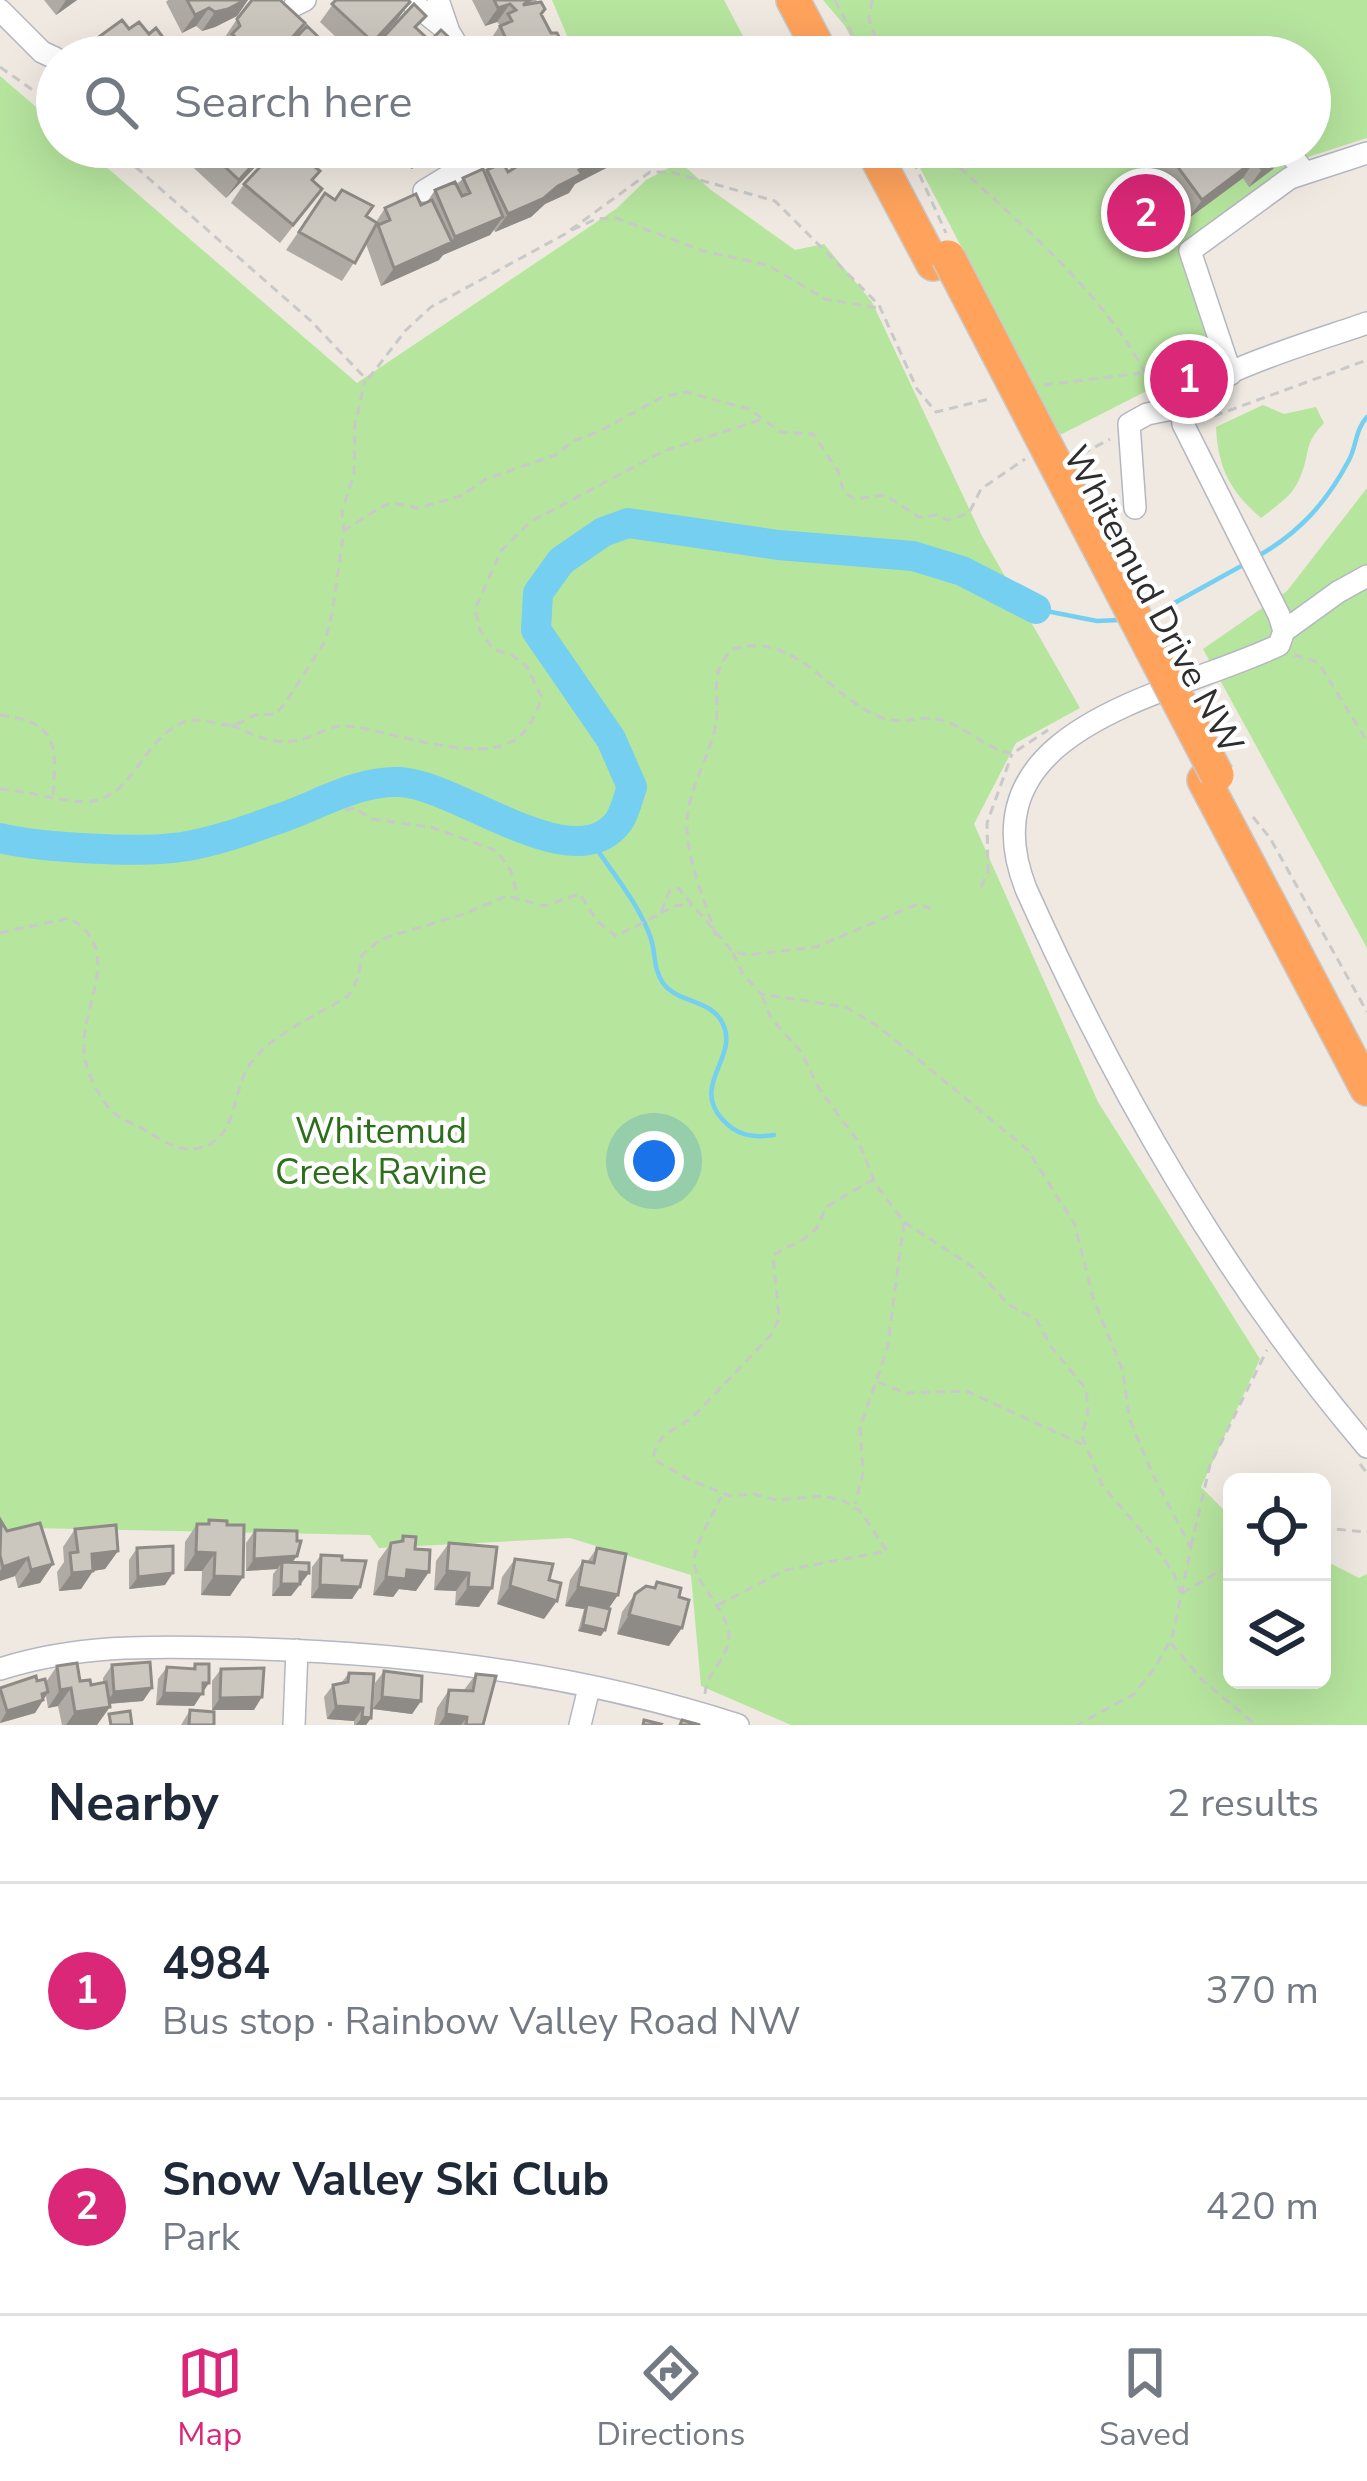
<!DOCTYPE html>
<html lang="en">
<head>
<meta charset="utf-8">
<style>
  body { margin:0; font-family:"Nunito Sans",sans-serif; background:#f6f6f7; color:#1f2937 }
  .controls { position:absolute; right:36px; bottom:36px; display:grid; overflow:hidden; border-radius:18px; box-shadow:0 12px 48px #0002 }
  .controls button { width:108px; height:108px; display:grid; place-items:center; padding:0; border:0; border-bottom:3px solid #e0e1e3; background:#fff; color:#1f2937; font:60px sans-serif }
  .you { position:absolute; left:654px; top:1161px; width:42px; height:42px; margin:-30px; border:9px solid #fff; border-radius:50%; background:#1a73e8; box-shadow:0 0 0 18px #1a73e833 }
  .badge { display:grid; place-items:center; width:78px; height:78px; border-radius:50%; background:#db2777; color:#fff; font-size:39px; font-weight:700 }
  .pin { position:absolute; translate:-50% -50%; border:6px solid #fff; box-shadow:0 3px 12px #0006 }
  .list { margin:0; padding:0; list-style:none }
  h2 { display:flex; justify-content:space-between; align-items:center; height:156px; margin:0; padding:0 48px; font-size:51px }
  h2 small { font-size:39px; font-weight:400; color:#747a83 }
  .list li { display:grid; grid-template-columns:78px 1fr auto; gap:36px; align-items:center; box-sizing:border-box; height:216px; padding:0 48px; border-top:3px solid #e0e1e3 }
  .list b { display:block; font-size:45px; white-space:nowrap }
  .list p { margin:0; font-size:39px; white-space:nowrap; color:#747a83 }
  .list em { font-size:39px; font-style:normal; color:#747a83 }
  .icon { flex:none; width:66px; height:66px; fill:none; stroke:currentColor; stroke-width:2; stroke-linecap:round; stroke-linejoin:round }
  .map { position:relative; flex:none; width:1367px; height:1725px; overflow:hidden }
  .search { position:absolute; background:#fff; box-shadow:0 12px 48px #0002; left:36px; right:36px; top:36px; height:132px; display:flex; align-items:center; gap:30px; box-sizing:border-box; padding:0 42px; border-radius:66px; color:#747a83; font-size:45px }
  .sheet { height:588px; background:#fff }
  nav { display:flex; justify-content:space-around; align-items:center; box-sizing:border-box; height:168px; border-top:3px solid #e0e1e3; background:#fff; font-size:33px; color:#747a83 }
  nav a { display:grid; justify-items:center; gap:6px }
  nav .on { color:#db2777 }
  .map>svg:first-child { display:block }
  .green { fill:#b6e59e }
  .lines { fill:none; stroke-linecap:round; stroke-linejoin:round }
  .stream { stroke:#75cff0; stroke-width:4.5 }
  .river { stroke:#75cff0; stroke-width:30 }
  .minor-casing { stroke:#b4b7c1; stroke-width:24 }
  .highway-casing { stroke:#c9c9c9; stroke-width:36 }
  .path { stroke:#c9c9c9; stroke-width:3; stroke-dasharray:9 6; stroke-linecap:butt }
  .minor { stroke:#fff; stroke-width:21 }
  .highway { stroke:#ffa35c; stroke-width:33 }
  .highway-bridge-casing { stroke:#c9c9c9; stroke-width:36; stroke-linecap:butt }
  .highway-bridge { stroke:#ffa35c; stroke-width:33 }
  .wall { fill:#afaba4 }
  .shaded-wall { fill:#8e8b86 }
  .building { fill:#cbc7bf; stroke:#8e8b86; stroke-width:3 }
  .labels { text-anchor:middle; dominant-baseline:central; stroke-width:9; stroke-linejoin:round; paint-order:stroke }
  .street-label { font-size:36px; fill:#2e2e2e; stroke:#fff }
  .park-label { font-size:36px; fill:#2c6e1b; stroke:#fff }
</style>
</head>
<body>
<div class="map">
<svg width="1367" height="1725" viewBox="0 0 1367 1725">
  <rect width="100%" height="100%" fill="#efe9e1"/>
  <!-- green -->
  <path class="green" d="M552 0H724L754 57H576Z
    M823 0H1367V138L1302 159 1188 249 1220 356 1177 365 1180 374 1060 435 909 147H1310V57H861L845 26Z
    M0 76 57 125V147H83L357 383 616 209 646 180 680 162 711 190 795 250 824 244 872 302 982 536 1080 708 1016 743 974 824 1098 1102 1260 1359 1201 1487 1232 1518V1680H1322V1559L1359 1578 1367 1574V1725H791L701 1686 691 1575 570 1538 379 1548 370 1535 33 1528 0 1539Z
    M1263 405 1284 414 1316 407 1324 423C1303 445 1311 450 1301 475 1294 496 1277 505 1261 518 1230 491 1218 468 1216 427Z
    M1367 488V948L1203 649 1287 591Z"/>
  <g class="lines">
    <!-- stream -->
    <path class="stream" d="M1258 556C1299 533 1327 502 1349 460 1357 445 1355 430 1367 417
      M1036 609 1097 621 1119 620
      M1149 617 1243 565
      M592 842C611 871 640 905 651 939 656 954 653 969 663 983 678 1004 712 999 723 1024 739 1058 690 1085 723 1120 737 1136 754 1138 774 1135"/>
    <!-- river -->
    <path class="river" d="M0 838C41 848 140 853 182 847 215 842 247 830 278 819 317 806 358 780 400 782 459 785 575 882 619 821 625 812 628 798 632 787L611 739 536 630 538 593 561 561 603 532 628 523 778 545 913 556 962 571 1036 609"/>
    <defs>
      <path id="minor" d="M409 0 449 32
        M438 0 449 32 464 57
        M295 5 305 0
        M0 10 42 52 55 58
        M1285 147 1305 173
        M424 191 496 147
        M1367 323C1325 338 1218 369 1189 397 1181 405 1182 415 1183 424L1279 615 1284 631 1279 645C1175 695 962 725 1026 889 1116 1089 1224 1279 1367 1447
        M1231 374 1190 251 1290 178 1367 153
        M1135 508 1129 424 1147 414 1183 407
        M1284 631 1338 592 1367 576
        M0 1669C76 1645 147 1646 225 1648 397 1651 574 1672 738 1725
        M294 1725 297 1650
        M580 1725 589 1688"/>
      <path id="highway" d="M793 0 823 57
        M871 147 933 264
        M1204 780 1367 1089"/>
    </defs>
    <!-- minor casing -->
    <use href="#minor" class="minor-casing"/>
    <!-- highway casing -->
    <use href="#highway" class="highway-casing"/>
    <!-- path -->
    <path class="path" d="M835 0 864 57
      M872 0 869 18 881 57
      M0 67 57 107
      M113 147 311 321 365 378H369L406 330 431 307 565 234 650 172H671L775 201 879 305 917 389 936 412 993 398
      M907 147 946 233
      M938 147C1012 218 1112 296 1154 391
      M572 230 596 219 616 218 703 251 768 265 825 299 878 308
      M1044 385 1141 373
      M1214 416 1367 360
      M1082 454 1110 439
      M343 531 383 506 393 503 417 508 461 496 486 479 558 454 571 442 600 431 662 397 686 392 749 409 781 432 813 434 838 471 844 493 855 499 885 495 919 517 937 515 948 520 969 513 981 489 1025 459
      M1294 655 1315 661 1321 667 1367 741
      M0 715C57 722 57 743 53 795
      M231 725C255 735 276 747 302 739 317 736 331 724 346 726 389 730 473 763 511 742 529 733 535 715 542 698L527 667 512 655 493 649 480 630 475 609 501 551 530 522 664 451 760 420
      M0 789C28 790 70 805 93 801 135 794 144 737 184 722 199 716 215 725 230 725 241 725 247 717 256 715 262 714 269 715 275 714L284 705 325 641 332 614 344 530 342 511 354 474 355 425 365 380
      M345 810 355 808 371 819 431 827 497 851 511 871 518 896
      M1253 817 1270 838 1367 1012
      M981 887 988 873 987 823 1012 754
      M661 913 677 905 691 906
      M0 933 69 918C126 949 80 1006 84 1052 85 1070 99 1097 111 1110 119 1119 132 1123 143 1129 157 1137 176 1151 193 1149 237 1144 231 1099 246 1071 265 1035 317 1017 349 995L358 978 362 955 381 939 464 914 506 896 544 906 580 894 597 921 616 936 660 914 670 890 678 888 732 951 748 955 816 947 915 905 931 908
      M716 936C706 902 688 865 687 828 686 792 708 761 715 728 722 698 706 673 733 649 796 630 829 697 880 717 899 725 917 716 936 719 961 723 980 744 1004 752L1013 753 1048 730
      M733 953 743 974 761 994 846 1007 879 1027 1028 1150 1075 1225 1093 1298 1123 1371 1129 1418 1153 1475 1191 1548 1172 1638 1154 1669 1134 1694 1077 1725
      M762 996 771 1018 802 1053 818 1087 859 1143 876 1185 904 1222 887 1350 860 1427 863 1473 855 1504
      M904 1222 976 1269 1009 1305 1036 1319 1052 1348 1086 1389 1088 1412 1082 1436 1102 1485 1157 1549 1174 1574 1180 1592
      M878 1382 906 1393 966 1391 1082 1444
      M1360 1464 1367 1473
      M1322 1528 1367 1532
      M1191 1546 1210 1465 1267 1350
      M1182 1593 1232 1564
      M718 1605 786 1570 887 1551 860 1511 844 1501 824 1496 777 1500 753 1494 730 1496 690 1480 653 1459 656 1446 665 1434 692 1418 771 1335 779 1318 773 1255 804 1239 817 1228 826 1207 874 1179
      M1171 1643 1201 1679 1256 1725
      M705 1694C706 1672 730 1657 729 1635 727 1609 691 1579 694 1558 698 1538 713 1515 721 1497"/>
    <!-- minor -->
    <use href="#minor" class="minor"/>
    <!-- highway -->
    <use href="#highway" class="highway"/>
    <defs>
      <path id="highway-bridge" d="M948 257 1217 775"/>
    </defs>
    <!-- highway-bridge casing -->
    <use href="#highway-bridge" class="highway-bridge-casing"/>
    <!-- highway-bridge -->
    <use href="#highway-bridge" class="highway-bridge"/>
  </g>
  <!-- wall -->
  <path class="wall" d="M44 0H77L56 15Z
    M168 0H248L237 16 215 27 202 31 196 26 182 33 166 2Z
    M336 0 410 2 397 20 364 57H357L320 22Z
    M472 0H537L535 3 564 57H493L487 45 500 25 497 22 485 26Z
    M237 19 292 41 278 57H224L219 53 226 42 225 37Z
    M129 29 149 34 168 44 161 54 164 57H78L85 47Z
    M417 29 430 41 454 42 444 57H367L377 44Z
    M188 147H269L257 165 226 198 181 156Z
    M317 147H351L346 151 338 149 328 159Z
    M401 147H456L453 151 437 158 434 153 428 162 411 169Z
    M531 147H628L616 163 575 184 569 193 545 204 531 217 495 232 494 230 490 235 443 255 439 260 381 286 366 244 342 281 286 250 325 193 376 222 385 208 421 205 427 202 435 190 457 186 463 178 485 173 487 170 508 172 522 153Z
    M1152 147H1283L1286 151 1273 169 1249 187 1243 178 1189 218 1144 158Z
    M244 184 322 189 280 243 231 203Z
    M209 1520 227 1525 243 1577 230 1596 201 1595 202 1571H184L185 1542 197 1524H207Z
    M0 1522 7 1531 53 1564 40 1583 18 1588 15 1576 0 1581Z
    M75 1529 118 1551 105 1569 93 1571 81 1589 59 1591 57 1572 64 1562 63 1547Z
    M255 1530 297 1556 292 1562 309 1573 291 1596H272L273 1574 277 1569 246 1571V1543Z
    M403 1536 415 1549 416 1591 399 1589 393 1597 373 1595 378 1561 391 1543 399 1542Z
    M449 1543 497 1547 479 1607 455 1605 456 1591 434 1590 436 1561Z
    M137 1548 165 1585 129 1589V1560Z
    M597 1548 618 1595 609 1608 601 1636 578 1631 584 1609 565 1606 570 1580 583 1561 587 1562Z
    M321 1555 342 1560 360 1587 352 1599 311 1598 312 1567Z
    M515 1559 544 1619 497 1604 502 1577Z
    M657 1582 679 1597 669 1646 617 1634 622 1612 635 1594 653 1588Z
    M195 1664 203 1691 194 1706 156 1705 158 1679 167 1667 192 1669Z
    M112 1665 143 1701 109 1704 97 1725H62L58 1706 48 1708 46 1696 35 1713 0 1723V1688L37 1681 46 1682 57 1666 80 1681 91 1685 103 1683V1678Z
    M221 1669 254 1710H212V1681Z
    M384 1671 421 1701 412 1714 373 1709 375 1683Z
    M349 1673 371 1718 366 1725H354V1721L327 1719 324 1697 333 1685 341 1683Z
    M476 1674 483 1725H434L437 1708 449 1690H464Z
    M190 1710 214 1725H181Z"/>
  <!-- shaded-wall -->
  <path class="shaded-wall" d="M66 0H77L56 15Z
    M245 0H248L237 16 215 27 202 31 215 12Z
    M410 2 397 20 363 57 373 42Z
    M510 4 497 22 485 26 498 8Z
    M209 8 196 26 182 33 195 15Z
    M305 23 278 57H259L267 49Z
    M269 147 257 165 226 198 239 180Z
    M336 147H351L346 151 338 149 328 159Z
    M428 147H438L428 162 411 169Z
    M445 147H456L453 151 437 158Z
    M625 147H628L616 163 575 184 569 193 545 204 531 217 495 232 508 214 558 186 579 170Z
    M1286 151 1273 169 1249 187 1262 169Z
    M1255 160 1243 178 1189 218 1202 200Z
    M503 217 490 235 443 255 439 260 381 286 394 268 451 242 455 237Z
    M118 1551 105 1569 92 1571H93L81 1589 59 1591 72 1573 92 1554Z
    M196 1552 215 1553 202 1571H184Z
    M297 1556 288 1568 282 1562 277 1569 246 1571 254 1559Z
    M28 1558 15 1576 0 1581V1571L3 1567Z
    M53 1564 40 1583 18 1588 31 1570Z
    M407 1570 429 1572 416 1591 399 1589 393 1597 373 1595 386 1577Z
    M447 1571 469 1573 456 1591 434 1590Z
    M300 1572 309 1573 291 1596H272L281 1584Z
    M173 1573 165 1585 129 1589 138 1577Z
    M214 1576 243 1577 230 1596 201 1595Z
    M320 1585 360 1587 352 1599 311 1598Z
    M510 1586 557 1601 544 1619 497 1604Z
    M468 1587 492 1588 479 1607 455 1605Z
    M578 1587 618 1595 605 1613 587 1604 584 1609 565 1606Z
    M629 1615 682 1628 669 1646 617 1634Z
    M583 1625 605 1630 601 1636 578 1631Z
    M203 1683H209L194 1706 156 1705 164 1693Z
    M71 1688 58 1706 48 1708 60 1690Z
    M152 1688 143 1701 105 1704 114 1692Z
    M48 1692 35 1713 0 1723 7 1711Z
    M262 1697 254 1710H212L220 1698Z
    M382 1697 421 1701 412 1714 373 1709Z
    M336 1706 363 1708 354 1721 327 1719Z
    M110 1707 97 1725H66L75 1712Z
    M446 1714 467 1717 461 1725H439Z
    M362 1717 371 1718 366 1725H356Z"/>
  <!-- building -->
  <path class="building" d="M187 0H245L228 9 215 12 209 8 195 15Z
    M252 0H280L305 23 289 41 274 51 267 49 259 57H257L232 34 240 26 237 19Z
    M336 0H408L410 2 373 42 332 4Z
    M494 0H530L523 5 541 2 545 9 541 14 551 33H557L565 48 562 53 564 57H530L527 52 514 56 500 26 512 21 508 14 516 10 510 4 498 8Z
    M414 4 426 16 415 27 430 41 441 30 454 42 440 57H391L377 44Z
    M122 20 129 29 139 22 149 34 156 28 168 44 159 51 164 57H93L85 47Z
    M307 26 339 57H282L290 44Z
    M204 147H269L239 180Z
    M534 147H625L579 170 582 174 558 186 544 198 508 214 487 170 503 163 508 172 526 161 522 153Z
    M1163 147H1283L1286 151 1262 169 1255 160 1202 200Z
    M292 149 320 171 312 180 322 189 293 225 244 184 275 151 284 159Z
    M483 169 503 217 455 237 435 190 455 182 462 196 470 193 463 178Z
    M342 190 373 206 366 216 377 223 355 263 299 232 325 193 335 200Z
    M416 194 421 205 432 200 452 242 394 268 378 225 390 220 385 208Z
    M209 1520 227 1521V1525H244L243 1577 214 1576 215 1553 196 1552 197 1524H209Z
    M1 1521 7 1531 40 1523 53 1564 31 1570 28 1558 3 1567 0 1555Z
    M116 1525 118 1551 92 1554 93 1571 72 1573 70 1553 78 1552 75 1529Z
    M255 1530 297 1531V1541H301L297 1556 254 1559Z
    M403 1536 416 1537 415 1549 430 1550 429 1572 407 1570 406 1579 386 1577 391 1543 403 1541Z
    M449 1543 497 1547 492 1588 468 1587 469 1573 447 1571Z
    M173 1546V1573L138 1577 137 1548Z
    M597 1548 626 1554 618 1595 578 1587 583 1561 594 1563Z
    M321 1555 342 1556V1560L366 1561 360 1587 320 1585Z
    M515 1559 553 1564 549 1580 561 1583 557 1601 510 1586Z
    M282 1562 309 1563V1573L300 1572V1584H281Z
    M657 1582 681 1588 679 1597 689 1600 682 1628 629 1615 635 1594 646 1586 655 1588Z
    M587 1604 610 1609 605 1630 583 1625Z
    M150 1662 152 1688 114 1692 112 1665Z
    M77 1663 80 1681 90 1680 91 1685 106 1682 110 1707 75 1712 71 1688 60 1690 57 1666Z
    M195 1664H209V1683H203V1694L164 1693 167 1667 195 1669Z
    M264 1668 262 1697 220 1698 221 1669Z
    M384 1671 422 1676 421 1701 382 1697Z
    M349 1673 374 1674 371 1718 362 1717 363 1708 336 1706 333 1685 348 1682Z
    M476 1674 496 1676 483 1725H466L467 1717 446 1714 449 1690 473 1691Z
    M36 1676 37 1681 45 1679 48 1692 42 1694 43 1700 7 1711 0 1688Z
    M190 1710 214 1712V1725H189Z
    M130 1711 132 1725H111L109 1714Z
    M644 1720 661 1724 660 1725H643Z
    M682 1720 700 1725H680Z"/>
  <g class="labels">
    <!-- street labels -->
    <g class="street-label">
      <text transform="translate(1153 600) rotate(62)">Whitemud Drive NW</text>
    </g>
    <!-- park labels -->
    <g class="park-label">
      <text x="381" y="1131">Whitemud<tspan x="381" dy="41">Creek Ravine</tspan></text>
    </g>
  </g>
</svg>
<div class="controls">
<button><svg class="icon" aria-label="locate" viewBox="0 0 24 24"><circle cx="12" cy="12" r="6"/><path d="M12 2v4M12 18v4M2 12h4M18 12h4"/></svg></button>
<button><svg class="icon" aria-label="layers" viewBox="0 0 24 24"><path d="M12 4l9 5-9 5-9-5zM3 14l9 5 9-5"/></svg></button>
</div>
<div class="you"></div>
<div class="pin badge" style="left:1189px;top:379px">1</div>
<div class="pin badge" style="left:1146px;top:213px">2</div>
<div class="search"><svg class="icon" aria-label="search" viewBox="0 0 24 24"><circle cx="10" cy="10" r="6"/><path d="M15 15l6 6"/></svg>Search here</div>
</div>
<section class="sheet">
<h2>Nearby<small>2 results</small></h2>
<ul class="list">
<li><span class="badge">1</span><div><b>4984</b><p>Bus stop · Rainbow Valley Road NW</p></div><em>370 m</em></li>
<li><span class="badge">2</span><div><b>Snow Valley Ski Club</b><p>Park</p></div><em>420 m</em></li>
</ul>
</section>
<nav>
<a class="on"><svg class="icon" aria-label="map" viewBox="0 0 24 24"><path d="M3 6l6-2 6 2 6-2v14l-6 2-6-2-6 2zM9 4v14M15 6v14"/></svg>Map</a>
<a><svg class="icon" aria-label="directions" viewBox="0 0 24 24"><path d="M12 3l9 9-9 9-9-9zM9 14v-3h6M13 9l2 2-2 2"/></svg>Directions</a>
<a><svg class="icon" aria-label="saved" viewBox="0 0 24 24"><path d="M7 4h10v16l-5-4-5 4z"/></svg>Saved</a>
</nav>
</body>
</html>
